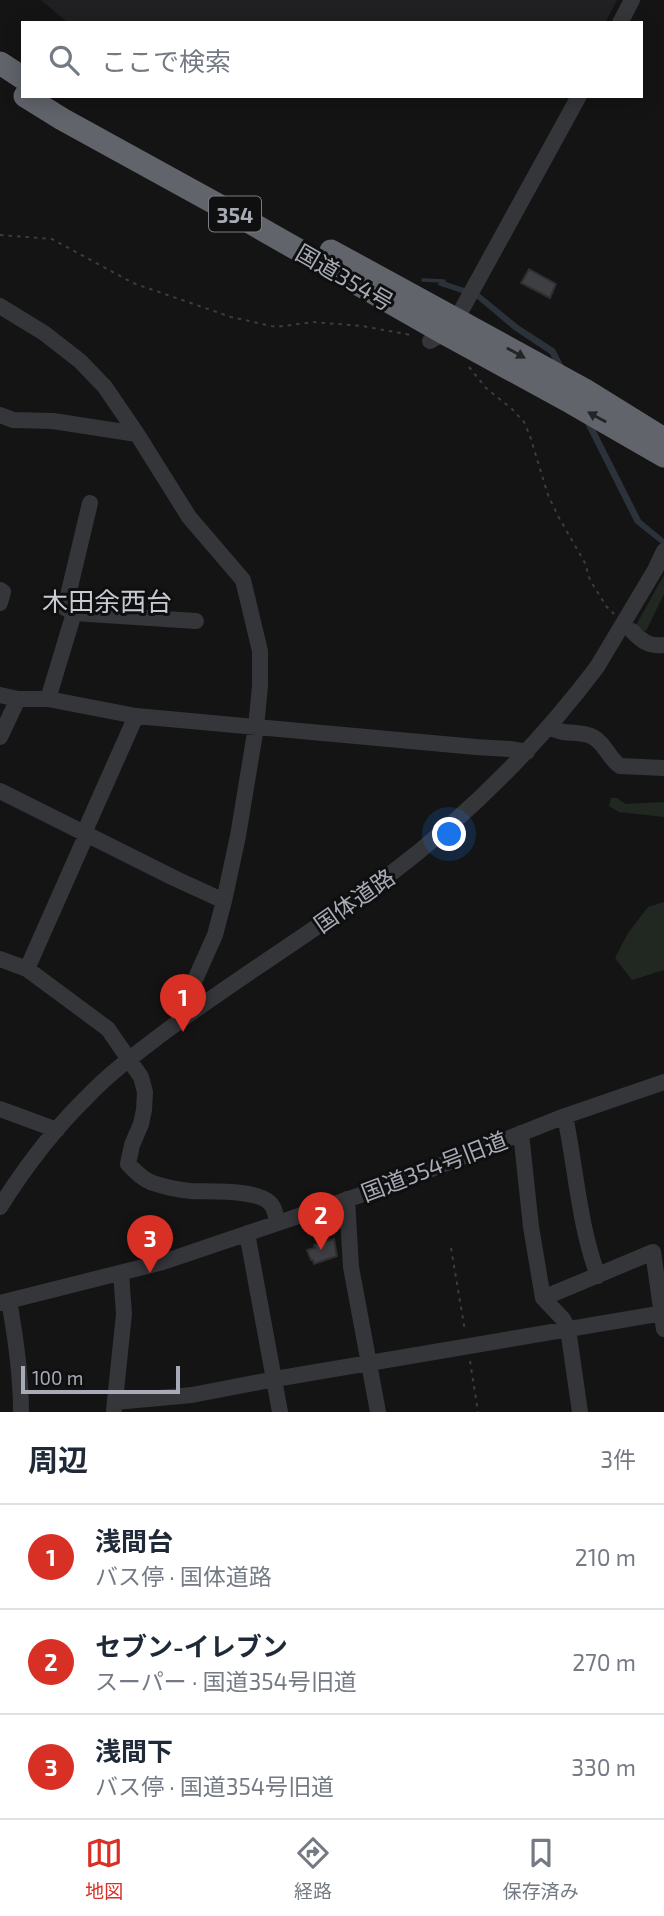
<!DOCTYPE html>
<html lang="ja">
<head>
<meta charset="utf-8">
<style>
  body { margin:0; font-family:"Exo 2","Noto Sans JP",sans-serif; background:#f2f2f3; color:#1f2937 }
  .scale { position:absolute; left:21px; bottom:18px; width:159px; box-sizing:border-box; padding-left:7px; border:4px solid #a6abb5; border-top:0; font-size:19px; line-height:24px; white-space:nowrap; color:#a6abb5; -webkit-text-stroke:5px #0f0f10; paint-order:stroke }
  .you { position:absolute; left:450px; top:835px; width:24px; height:24px; margin:-18px; border:5px solid #fff; border-radius:50%; background:#1a73e8; box-shadow:0 0 0 10px #1a73e833 }
  .badge { display:grid; place-items:center; width:46px; height:46px; border-radius:50%; background:#d93025; color:#fff; font-size:23px; font-weight:700 }
  .pin { position:absolute; translate:-50% -58px; filter:drop-shadow(0 2px 4px #0008) }
  .pin::after { content:''; position:absolute; top:37px; width:24px; height:21px; background:inherit; clip-path:polygon(0 0,100% 0,50% 100%) }
  .list { margin:0; padding:0; list-style:none }
  h2 { display:flex; justify-content:space-between; align-items:center; height:91px; margin:0; padding:0 28px; font-size:30px }
  h2 small { font-size:23px; font-weight:400; color:#747a83 }
  .list li { display:grid; grid-template-columns:46px 1fr auto; gap:21px; align-items:center; box-sizing:border-box; height:105px; padding:0 28px; border-top:2px solid #e0e1e3 }
  .list b { display:block; font-size:26px; white-space:nowrap }
  .list p { margin:0; font-size:23px; white-space:nowrap; color:#747a83 }
  .list em { font-size:23px; font-style:normal; color:#747a83 }
  .icon { flex:none; width:38px; height:38px; fill:none; stroke:currentColor; stroke-width:2; stroke-linecap:round; stroke-linejoin:round }
  .map { position:relative; flex:none; width:664px; height:1412px; overflow:hidden }
  .search { position:absolute; background:#fff; box-shadow:0 4px 18px #0003; left:21px; right:21px; top:21px; height:77px; display:flex; align-items:center; gap:18px; box-sizing:border-box; padding:0 24px; border-radius:0px; color:#747a83; font-size:26px }
  .sheet { height:406px; background:#fff }
  nav { display:flex; justify-content:space-around; align-items:center; box-sizing:border-box; height:98px; border-top:2px solid #e0e1e3; background:#fff; font-size:19px; color:#747a83 }
  nav a { display:grid; justify-items:center; gap:4px }
  nav .on { color:#d93025 }
  .map>svg:first-child { display:block }
  .built { fill:#202022 }
  .green { fill:#202821 }
  .water { fill:#2b3239 }
  .lines { fill:none; stroke-linecap:round; stroke-linejoin:round }
  .stream { stroke:#2b3239; stroke-width:3.5 }
  .building { fill:#3e3f42; stroke:#2e2e31; stroke-width:2 }
  .path { stroke:#3b3d41; stroke-width:2; stroke-dasharray:3.5 5; stroke-linecap:butt }
  .minor { stroke:#35363a; stroke-width:16 }
  .highway { stroke:#61646b; stroke-width:23 }
  .minor-bridge { stroke:#35363a; stroke-width:16 }
  .oneway { fill:#242427 }
  .labels { text-anchor:middle; dominant-baseline:central; stroke-width:6; stroke-linejoin:round; paint-order:stroke }
  .shield { fill:#0f0f10; stroke:#797c84; stroke-width:2 }
  .shield-label { font-size:21px; font-weight:bold; fill:#a6abb5 }
  .street-label { font-size:23px; fill:#a6abb5; stroke:#0f0f10 }
  .quarter-label { font-size:26px; fill:#c7cad1; stroke:#0f0f10 }
</style>
</head>
<body>
<div class="map">
<svg width="664" height="1412" viewBox="0 0 664 1412">
  <rect width="100%" height="100%" fill="#141415"/>
  <!-- built -->
  <path class="built" d="M41 0H617L605 23H68Z"/>
  <!-- green -->
  <path class="green" d="M664 575V594L646 631 635 627Z
    M611 798H617L626 804 664 802V817L619 812 609 806Z
    M664 902V970L632 980 615 958 628 933 648 907Z"/>
  <!-- water -->
  <path class="water" d="M440 280 479 293 518 325 555 349 641 520 664 539V546L635 523 550 354 514 330 476 298 438 285Z"/>
  <g class="lines">
    <!-- stream -->
    <path class="stream" d="M423 280 444 281"/>
  </g>
  <!-- building -->
  <path class="building" d="M529 269 556 284 550 298 521 283Z
    M334 1239 337 1256 314 1264 313 1260H311L307 1250 315 1248 314 1245Z"/>
  <g class="lines">
    <!-- path -->
    <path class="path" d="M0 235 52 239 133 283 231 317 276 327 313 322 362 326 411 335
      M469 367 486 388 512 409 524 422 530 436 548 495 558 516 585 563 590 580 606 606 614 614
      M451 1248 465 1331
      M470 1361 478 1412"/>
    <!-- minor -->
    <path class="minor" d="M620 23 632 0
      M0 306 44 333 80 361 105 387 137 434 189 517 243 580 260 651V686L256 727 238 836 224 901 215 935 185 1002 186 1016
      M430 341 444 333 456 320 579 96
      M0 415 13 420 53 421 137 434
      M0 590 3 592 0 603
      M74 613 65 608 90 503
      M632 631C642 641 649 647 664 645
      M0 695 18 699H48L136 716 476 747 510 749 527 752
      M48 699 74 613 196 621
      M549 727C564 736 580 730 593 737 605 743 609 759 620 766L664 768
      M0 737 18 699
      M0 791 174 878 224 901
      M0 959 27 969 108 1029 141 1077 145 1092 144 1110 141 1124 132 1145 128 1164C135 1171 143 1180 153 1183 165 1187 179 1190 191 1191 210 1192 256 1189 270 1203 275 1208 276 1216 277 1223
      M27 969 85 838 84 833 136 716
      M0 1109 57 1130
      M565 1116C576 1169 579 1225 598 1276
      M521 1133 531 1227 543 1298 563 1319 568 1329 580 1412
      M347 1199 351 1267 378 1412
      M0 1207C25 1167 55 1128 89 1095 111 1072 137 1053 162 1034 234 980 312 933 384 879 465 818 536 748 597 667
      M247 1233 280 1412
      M543 1298 653 1252 664 1329
      M9 1301C16 1339 21 1373 21 1412
      M0 1303 163 1262 396 1183 565 1116 664 1082
      M115 1402 192 1395 275 1379 664 1313
      M114 1410 124 1314 121 1273"/>
    <!-- highway -->
    <path class="highway" d="M0 63 23 78
      M25 96 62 119 251 223 444 333 572 403 664 456
      M331 251 585 390 664 439"/>
    <!-- minor-bridge -->
    <path class="minor-bridge" d="M597 667 655 570 664 551"/>
  </g>
  <!-- one-way arrows -->
  <defs><path id="oneway-solid" d="M-6-.8H1V-3.2L6.5 0L1 3.2V.8H-6Z" transform="scale(1.75)"/></defs>
  <g class="oneway">
    <use href="#oneway-solid" transform="translate(516 353) rotate(29)"/>
    <use href="#oneway-solid" transform="translate(597 417) rotate(-151)"/>
  </g>
  <g class="labels">
    <!-- shield labels -->
    <rect class="shield" x="209" y="196.5" width="52" height="35" rx="5"/>
    <g class="shield-label">
      <text x="235" y="214">354</text>
    </g>
    <!-- street labels -->
    <g class="street-label">
      <text transform="translate(345 277) rotate(30)">国道354号</text>
      <text transform="translate(354 900) rotate(-35)">国体道路</text>
      <text transform="translate(434 1166) rotate(-21)">国道354号旧道</text>
    </g>
    <!-- quarter labels -->
    <g class="quarter-label">
      <text x="107" y="600">木田余西台</text>
    </g>
  </g>
</svg>
<div class="scale">100 m</div>
<div class="you"></div>
<div class="pin badge" style="left:183px;top:1032px">1</div>
<div class="pin badge" style="left:321px;top:1250px">2</div>
<div class="pin badge" style="left:150px;top:1273px">3</div>
<div class="search"><svg class="icon" aria-label="search" viewBox="0 0 24 24"><circle cx="10" cy="10" r="6"/><path d="M15 15l6 6"/></svg>ここで検索</div>
</div>
<section class="sheet">
<h2>周辺<small>3件</small></h2>
<ul class="list">
<li><span class="badge">1</span><div><b>浅間台</b><p>バス停 · 国体道路</p></div><em>210 m</em></li>
<li><span class="badge">2</span><div><b>セブン-イレブン</b><p>スーパー · 国道354号旧道</p></div><em>270 m</em></li>
<li><span class="badge">3</span><div><b>浅間下</b><p>バス停 · 国道354号旧道</p></div><em>330 m</em></li>
</ul>
</section>
<nav>
<a class="on"><svg class="icon" aria-label="map" viewBox="0 0 24 24"><path d="M3 6l6-2 6 2 6-2v14l-6 2-6-2-6 2zM9 4v14M15 6v14"/></svg>地図</a>
<a><svg class="icon" aria-label="directions" viewBox="0 0 24 24"><path d="M12 3l9 9-9 9-9-9zM9 14v-3h6M13 9l2 2-2 2"/></svg>経路</a>
<a><svg class="icon" aria-label="saved" viewBox="0 0 24 24"><path d="M7 4h10v16l-5-4-5 4z"/></svg>保存済み</a>
</nav>
</body>
</html>
